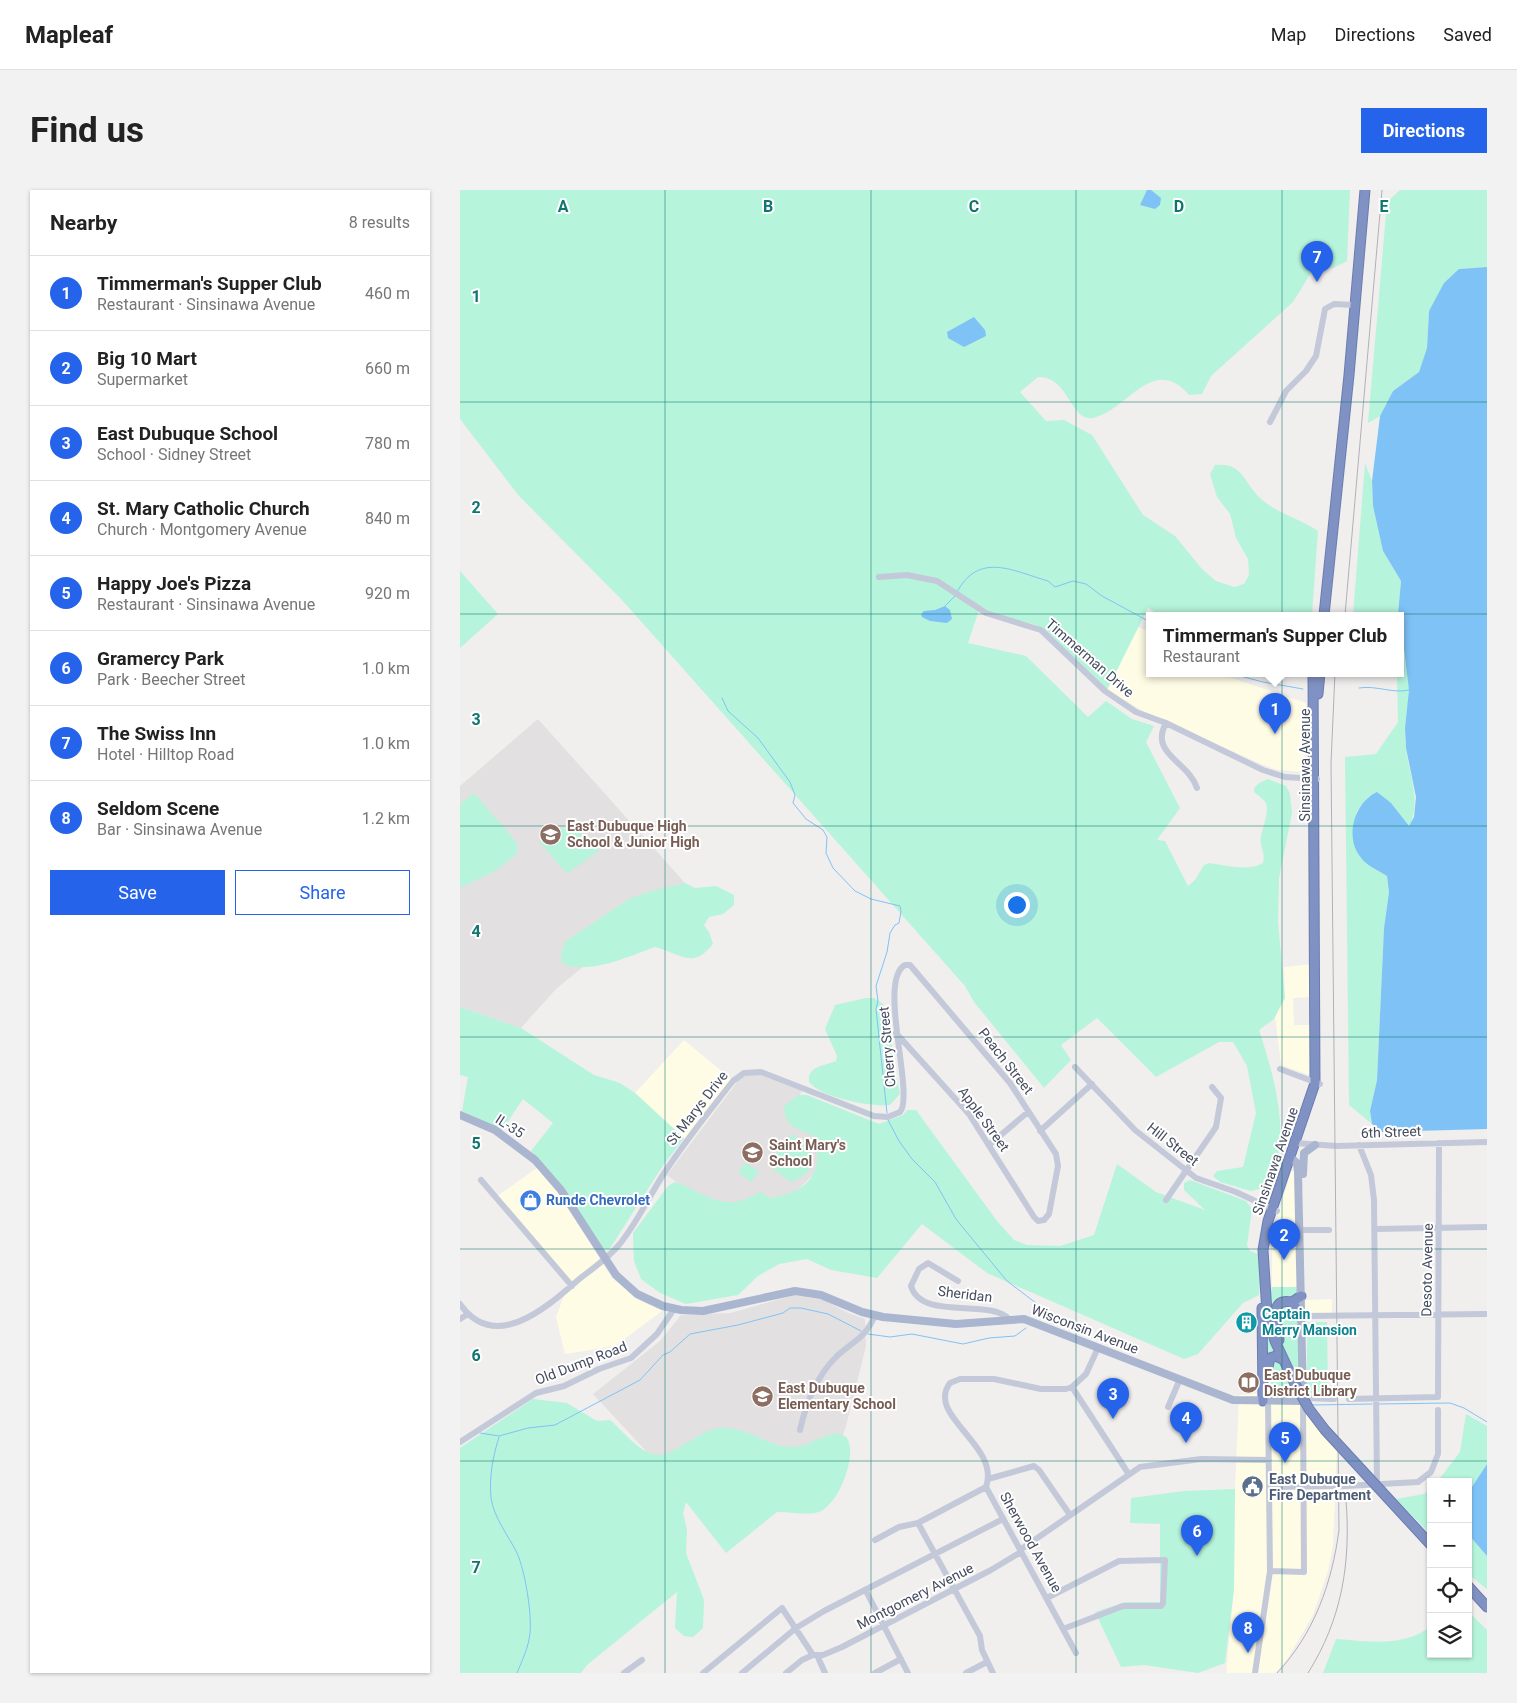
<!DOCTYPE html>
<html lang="en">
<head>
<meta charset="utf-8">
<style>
  body { margin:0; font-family:Roboto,sans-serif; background:#f2f2f2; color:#222 }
  .controls { position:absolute; right:15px; bottom:15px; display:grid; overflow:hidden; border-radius:0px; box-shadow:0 1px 4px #0004 }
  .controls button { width:45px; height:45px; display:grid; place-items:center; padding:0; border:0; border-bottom:1px solid #e0e0e0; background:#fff; color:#222; font:25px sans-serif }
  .you { position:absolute; left:556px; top:714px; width:18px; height:18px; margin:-12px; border:4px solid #fff; border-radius:50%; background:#1a73e8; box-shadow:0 0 0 8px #1a73e833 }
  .badge { display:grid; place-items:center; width:32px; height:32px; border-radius:50%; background:#2563eb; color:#fff; font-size:16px; font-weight:700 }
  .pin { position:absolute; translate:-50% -41px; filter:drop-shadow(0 1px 2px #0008) }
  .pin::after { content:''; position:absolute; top:26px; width:18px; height:15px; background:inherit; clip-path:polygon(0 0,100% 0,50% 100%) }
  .popup { position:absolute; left:686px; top:422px; width:258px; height:65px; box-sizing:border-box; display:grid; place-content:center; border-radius:0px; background:#fff; filter:drop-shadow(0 1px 4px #0005); font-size:16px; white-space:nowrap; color:#767676 }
  .popup b { font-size:19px; color:#222 }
  .popup::after { content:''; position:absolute; left:50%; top:100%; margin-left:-10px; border:10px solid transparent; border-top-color:#fff }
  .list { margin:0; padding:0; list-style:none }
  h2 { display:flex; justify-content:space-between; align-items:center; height:65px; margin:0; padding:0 20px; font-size:21px }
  h2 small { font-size:16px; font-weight:400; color:#767676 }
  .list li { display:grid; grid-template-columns:32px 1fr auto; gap:15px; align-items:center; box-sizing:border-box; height:75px; padding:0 20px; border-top:1px solid #e0e0e0 }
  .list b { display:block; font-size:19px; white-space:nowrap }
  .list p { margin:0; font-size:16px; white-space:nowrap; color:#767676 }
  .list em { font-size:16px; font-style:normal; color:#767676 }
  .actions { display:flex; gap:10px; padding:15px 20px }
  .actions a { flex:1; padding:11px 0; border:1px solid #2563eb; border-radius:0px; text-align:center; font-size:18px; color:#2563eb }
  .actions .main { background:#2563eb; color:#fff }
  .icon { flex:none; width:28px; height:28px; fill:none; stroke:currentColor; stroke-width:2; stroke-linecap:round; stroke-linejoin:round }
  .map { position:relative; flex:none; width:1027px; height:1483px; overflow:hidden; border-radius:0px }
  header { display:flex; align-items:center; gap:30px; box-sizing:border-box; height:70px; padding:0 25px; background:#fff; border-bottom:1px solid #e0e0e0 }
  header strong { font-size:24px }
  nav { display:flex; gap:28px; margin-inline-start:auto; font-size:18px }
  .intro { display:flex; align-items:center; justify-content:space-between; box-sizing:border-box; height:120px; padding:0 30px }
  h1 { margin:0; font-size:35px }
  .button { padding:12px 22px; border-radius:0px; background:#2563eb; color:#fff; font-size:18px; font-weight:700 }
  main { display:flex; gap:30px; padding:0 30px }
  aside { flex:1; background:#fff; border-radius:0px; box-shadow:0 1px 4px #0004 }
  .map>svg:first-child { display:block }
  .commercial { fill:#fefce5 }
  .education { fill:#e2e0e0 }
  .green { fill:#b7f4dc }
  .water { fill:#7fc3f6 }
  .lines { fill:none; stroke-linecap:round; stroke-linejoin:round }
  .stream { stroke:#7fc3f6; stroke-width:1 }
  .highway-casing { stroke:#6b7daf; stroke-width:11 }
  .minor { stroke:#c3c9d8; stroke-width:6 }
  .major { stroke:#aab5d0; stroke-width:8 }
  .highway { stroke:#8092c3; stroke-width:9 }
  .rail { stroke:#afb1b9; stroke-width:1 }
  .highway-bridge-casing { stroke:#6b7daf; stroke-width:11; stroke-linecap:butt }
  .highway-bridge { stroke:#8092c3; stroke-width:9 }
  .grid { fill:none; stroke:#0f766e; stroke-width:1; stroke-opacity:0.55 }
  .labels { text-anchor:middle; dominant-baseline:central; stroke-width:4; stroke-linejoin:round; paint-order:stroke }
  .street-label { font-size:14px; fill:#444c5e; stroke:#fff }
  .education-label { font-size:14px; font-weight:bold; fill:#785e54; stroke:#fff; text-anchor:start }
  .shop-label { font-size:14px; font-weight:bold; fill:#366cbe; stroke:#fff; text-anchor:start }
  .culture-label { font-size:14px; font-weight:bold; fill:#0d838f; stroke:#fff; text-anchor:start }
  .service-label { font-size:14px; font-weight:bold; fill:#4e5e75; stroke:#fff; text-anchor:start }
  .grid-label { font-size:16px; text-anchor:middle; font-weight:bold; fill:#0f766e; stroke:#fff; stroke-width:4; stroke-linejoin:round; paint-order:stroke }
</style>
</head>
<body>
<header>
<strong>Mapleaf</strong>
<nav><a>Map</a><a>Directions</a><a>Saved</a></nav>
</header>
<div class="intro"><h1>Find us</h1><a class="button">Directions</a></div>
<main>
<aside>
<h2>Nearby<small>8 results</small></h2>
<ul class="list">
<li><span class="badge">1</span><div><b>Timmerman's Supper Club</b><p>Restaurant · Sinsinawa Avenue</p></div><em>460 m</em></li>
<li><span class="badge">2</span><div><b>Big 10 Mart</b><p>Supermarket</p></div><em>660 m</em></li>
<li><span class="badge">3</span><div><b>East Dubuque School</b><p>School · Sidney Street</p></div><em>780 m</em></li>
<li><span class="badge">4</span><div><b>St. Mary Catholic Church</b><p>Church · Montgomery Avenue</p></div><em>840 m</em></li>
<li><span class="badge">5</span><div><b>Happy Joe's Pizza</b><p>Restaurant · Sinsinawa Avenue</p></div><em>920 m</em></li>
<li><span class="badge">6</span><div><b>Gramercy Park</b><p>Park · Beecher Street</p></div><em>1.0 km</em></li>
<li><span class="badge">7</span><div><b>The Swiss Inn</b><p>Hotel · Hilltop Road</p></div><em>1.0 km</em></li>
<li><span class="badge">8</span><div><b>Seldom Scene</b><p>Bar · Sinsinawa Avenue</p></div><em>1.2 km</em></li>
</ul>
<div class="actions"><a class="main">Save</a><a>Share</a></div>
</aside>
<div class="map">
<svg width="1027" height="1483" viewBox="0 0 1027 1483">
  <rect width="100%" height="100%" fill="#f1eeee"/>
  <!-- commercial -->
  <path class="commercial" d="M678 437 690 442V483H757L846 513 844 582 818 580 801 574 685 522 647 500Z
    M853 774V807L833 808 834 835H852V886L821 875 813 809 825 808 824 777Z
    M224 850 276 893 229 953 175 903Z
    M77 978 98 1003 152 1088 179 1110 202 1121 155 1156 105 1164 96 1127 108 1095 33 1009Z
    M831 981H834L836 999 843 1001V1097H812V1047Z
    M872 1109V1124L844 1125V1110Z
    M811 1202 812 1210 840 1211 877 1258 873 1355 868 1381 853 1425 826 1471 815 1483H766L774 1399 775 1299 779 1205Z"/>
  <!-- education -->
  <path class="education" d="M78 529 225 693 96 799 61 838 0 817V596Z
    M295 883 342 901 329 924 363 941 365 973 316 1021 259 1026 207 985 280 888Z
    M334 1105 364 1110 388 1123 405 1129 406 1156 386 1236 372 1277 199 1275 133 1204 200 1151 221 1125 271 1123Z"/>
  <!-- green -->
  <path class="green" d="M0 0H890L887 71 873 78 862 79 851 83 833 112 751 186 742 204 729 205C693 163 667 221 633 228 610 232 609 186 578 187L560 202 586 231 604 230 632 245 683 325 715 346 742 379 756 391 774 397 784 394 789 385 788 369 776 348 770 324 757 307 750 284 755 275C783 272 783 292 801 309 818 324 839 328 858 341L852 425H700L688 418 647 500 583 439 574 434 545 428 520 417 508 453 566 466 628 527 646 511 672 529 694 536 686 552 720 618 697 650 705 651 728 696 735 690 744 675 749 673C765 675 789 682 803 673 806 663 799 656 801 646 803 637 809 622 806 613 804 610 798 605 794 602V598L799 593 808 589 826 596 830 604 832 623 819 688 818 732 825 808 814 829 799 840C814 886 834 952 807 997L791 1001 760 992 753 986 757 981 783 977 796 923 787 876 773 852H759L696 887 637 828 601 855 611 870 584 898 514 812 505 796 162 410 59 306 0 229Z
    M940 0H1027V77L999 79 969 121 967 159 959 182 933 201 920 226 908 233 927 12Z
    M905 273 912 291 913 316 923 361 941 391 938 425H893Z
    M0 381 38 424 0 458Z
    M940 432C946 454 950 479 949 501 948 520 943 539 946 558 949 586 962 610 949 637L908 607 897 621 894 634 913 678 927 686 929 702 924 738 917 890 910 921 912 934 889 915 885 567 916 564 938 532 937 483H940Z
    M14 603 57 653V664L35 681 0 698V614Z
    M99 638C116 638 130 646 139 661L109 682 104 681 79 651 87 642Z
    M225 693 235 698 256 696 274 705V715L263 724 249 727 244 735 249 742 253 754C232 780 222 764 195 757 170 766 127 786 102 773L101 763 106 751 169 709 188 702Z
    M406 808H414L423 814 430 838 434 877 440 904 430 915C410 917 362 908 349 892 347 876 364 876 376 871L377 866 365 839 375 815Z
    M0 817 61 838 134 885 160 893 175 903 224 948 204 974 149 1060 144 1059 141 1056 106 1000 71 961 93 933 63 909 42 940 2 921 8 887 0 885Z
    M339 905H347L419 934 443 925 447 920H456L537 1031 554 1050 567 1055 600 1056 634 1045 657 974 696 1002 745 1020 724 1000V993L730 990 786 1011 792 1019 787 1055 790 1061 801 1065 799 1105 783 1113 738 1164 724 1169 527 1083 462 1034 417 1088 371 1080 347 1069 319 1074 298 1086 278 1105 226 1114 200 1103 181 1089 174 1071 173 1043 208 996 215 992C238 1000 258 1018 284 1010 291 1007 295 1004 302 1002L310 1008C347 1002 365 984 354 946 337 937 325 939 324 916Z
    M332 944C355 961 364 978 331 992L313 979 311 970Z
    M285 973 299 981 291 992 278 982Z
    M812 1097H841L842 1211 812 1210 805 1128Z
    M847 1132H867L868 1205H847Z
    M73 1209 107 1213 137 1231 150 1230C164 1242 179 1263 198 1265 212 1267 241 1239 260 1238 286 1235 309 1259 336 1257 351 1256 387 1227 390 1258 392 1277 376 1320 355 1323 343 1325 329 1322 317 1322L266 1363 226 1312 223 1323 227 1340 226 1363 244 1410 243 1438 233 1447 224 1446 215 1438 217 1402 127 1475 121 1483H0V1258Z
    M1006 1224 1027 1236V1274L1008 1303V1292H977L1000 1262Z
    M971 1298V1345L936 1309 964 1304Z
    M775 1299 774 1399 765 1473 738 1483 684 1475 661 1477 635 1422 665 1412H700V1334L670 1333 671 1308 724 1301Z
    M1008 1344 1027 1366V1399L1008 1384Z
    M1008 1421 1027 1440V1483H863L876 1449C908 1451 944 1458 971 1436V1464H1008Z"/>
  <!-- water -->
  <path class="water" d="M687 0H691L701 8 700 15 695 19 680 15Z
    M1027 77V939L920 942 912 934 910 921 917 890 924 738 929 702 927 686C917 680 905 675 899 665 885 645 895 612 917 602L931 613 949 636 954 627 956 607 946 558 945 538 949 500 940 425 938 424 941 391 923 361 913 316 912 291 920 226 933 201 959 182 967 158 969 121 984 93 999 79Z
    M514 127 525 140 526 146 504 157 488 148 487 142Z
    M485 416 490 420 492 429 487 433 470 431 462 427 461 424 464 421 475 420Z
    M1027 1274V1366L1008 1344V1303Z"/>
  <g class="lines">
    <!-- stream -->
    <path class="stream" d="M497 402C519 361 553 381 588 391L595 397 613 391 626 394 642 406 690 432
      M485 416 495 406
      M769 483 803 492 843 499
      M899 498C916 495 933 504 949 500
      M262 508 268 521 298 548 330 592 335 605 333 613 346 629 363 640 367 647 366 663 373 678 395 701 411 709 440 716 441 721 439 733 435 735 430 743 427 762 416 796 418 811 416 819 427 923
      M428 930 439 951 452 969 475 992 496 1029 509 1045 547 1091 576 1113 582 1126
      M408 1144 430 1147 452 1144 503 1154 529 1148 555 1146 566 1138
      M919 1214 990 1213 1004 1218 1027 1232
      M853 1215 912 1214
      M20 1243 39 1246 68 1238 95 1235 180 1190 203 1165 210 1162 230 1144 278 1135 323 1123 330 1118H341L368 1124 401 1141
      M39 1247C33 1266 29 1287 31 1308 34 1328 48 1345 57 1363 65 1381 72 1423 70 1443 69 1456 62 1471 57 1483"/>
    <defs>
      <path id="highway" d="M864 425 889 185 905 0
        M858 504 860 483
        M832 1112 841 1106
        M802 1118 803 1211
        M819 1150C818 1136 807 1107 832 1112L842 1126
        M807 1181 810 1168 816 1166 822 1169
        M835 1194 815 1151 807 1123 803 1060 808 1031 855 893 853 483
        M1008 1396 1027 1417"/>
    </defs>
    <!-- highway casing -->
    <use href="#highway" class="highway-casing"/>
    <!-- minor -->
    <path class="minor" d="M810 232 826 201 846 181 856 166 865 119 874 114 894 115
      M419 387 447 385 477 391 526 423 581 440 645 501 676 522 706 533 803 580 825 587 857 589
      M706 533C689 564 728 571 737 598
      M615 877 675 940 736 988 776 1002 817 1021
      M820 879 860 894
      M580 941 632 894
      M835 953 876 956 1027 952
      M529 955 568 922
      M899 955 911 985 914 1010 917 1294
      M21 990 112 1096
      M706 1010 756 937 761 908 752 897
      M915 1039 1027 1037
      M840 1040H869
      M498 1091 468 1073 459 1079 451 1096C461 1131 529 1108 549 1129
      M0 1114C35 1164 87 1117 118 1090 132 1079 147 1069 158 1056 176 1035 188 1008 203 985 224 952 249 922 273 891L284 883 301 882 414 926 428 927 440 922C455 905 417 790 445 775H450L550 893 596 964 598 976 589 1024 584 1030 578 1031 574 1027 509 924 436 843
      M842 1126 1027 1124
      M0 1129 8 1124
      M612 1197 668 1283
      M889 1209 978 1207 979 953
      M708 1217 720 1189
      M340 1240C346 1213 356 1187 376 1167 393 1151 406 1148 415 1125
      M0 1252 76 1203 104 1196 139 1179 171 1168 197 1144 214 1119
      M528 1289 574 1276 579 1280 610 1325
      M809 1297 885 1296 958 1292 971 1282 978 1264V1220
      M458 1333 520 1446 522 1460 533 1483
      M415 1350 439 1337 458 1333 526 1297
      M560 1360 680 1277 741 1269 809 1270
      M810 1381 844 1382 843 1211 846 1208 874 1209
      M406 1401 448 1483
      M587 1408 659 1371 705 1370 703 1413 701 1416H663L603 1439
      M616 1463 526 1297C541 1255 465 1226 490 1193L500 1189H534L581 1199H606L612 1197 626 1184 638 1158
      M357 1465H363L382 1457 531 1380 561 1362
      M357 1465 365 1483
      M164 1483 182 1470
      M243 1483 322 1418 353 1465H357
      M282 1483 336 1438 364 1421 543 1329
      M326 1483 342 1470 353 1465
      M415 1483 441 1469
      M506 1483 527 1472
      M795 1483 810 1381 808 1211"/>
    <!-- major -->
    <path class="major" d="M0 925 35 940 75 970 101 1000 156 1085 177 1104 203 1116 221 1120 243 1121 335 1101 361 1105 402 1122 423 1127 496 1134 564 1129 773 1210 843 1211 838 982 837 973 830 967
      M843 984 844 963 855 955"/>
    <!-- highway -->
    <use href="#highway" class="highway"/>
    <!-- rail -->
    <path class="rail" d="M885 425 922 0
      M817 1483C854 1444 872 1393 879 1340L871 573 875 483
      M848 1483C882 1429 891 1373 886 1310"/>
    <defs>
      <path id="highway-bridge" d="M835 1194 849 1219 865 1240 971 1355"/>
    </defs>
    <!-- highway-bridge casing -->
    <use href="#highway-bridge" class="highway-bridge-casing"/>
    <!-- highway-bridge -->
    <use href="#highway-bridge" class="highway-bridge"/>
  </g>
  <!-- grid -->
  <path class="grid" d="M205 0V1483M411 0V1483M616 0V1483M822 0V1483M0 212H1027M0 424H1027M0 636H1027M0 847H1027M0 1059H1027M0 1271H1027"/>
  <!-- icons -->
  <defs>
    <symbol id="school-disc" viewBox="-11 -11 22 22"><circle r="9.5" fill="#8d6e63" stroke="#fff"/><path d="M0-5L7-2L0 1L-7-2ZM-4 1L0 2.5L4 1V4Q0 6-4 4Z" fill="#fff"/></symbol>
    <symbol id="shop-disc" viewBox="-11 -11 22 22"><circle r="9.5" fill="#3f7fe0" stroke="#fff"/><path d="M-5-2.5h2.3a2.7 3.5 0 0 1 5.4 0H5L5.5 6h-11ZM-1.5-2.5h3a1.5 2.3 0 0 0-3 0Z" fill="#fff"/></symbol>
    <symbol id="building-disc" viewBox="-11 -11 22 22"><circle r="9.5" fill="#0f9aa8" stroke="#fff"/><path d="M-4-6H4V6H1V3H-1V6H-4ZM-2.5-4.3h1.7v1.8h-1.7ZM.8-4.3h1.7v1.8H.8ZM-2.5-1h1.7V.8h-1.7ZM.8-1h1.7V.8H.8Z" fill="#fff"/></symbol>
    <symbol id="library-disc" viewBox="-11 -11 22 22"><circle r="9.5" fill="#8d6e63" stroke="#fff"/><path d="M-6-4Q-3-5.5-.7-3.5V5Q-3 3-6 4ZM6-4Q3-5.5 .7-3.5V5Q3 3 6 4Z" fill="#fff"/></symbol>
    <symbol id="civic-disc" viewBox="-11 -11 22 22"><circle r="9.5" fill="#5c6f8a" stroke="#fff"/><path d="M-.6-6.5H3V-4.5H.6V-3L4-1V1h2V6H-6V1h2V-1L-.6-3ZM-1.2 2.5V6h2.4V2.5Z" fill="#fff"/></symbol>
  </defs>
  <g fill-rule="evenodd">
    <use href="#school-disc" x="78" y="632" width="25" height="25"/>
    <use href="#school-disc" x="280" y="950" width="25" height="25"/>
    <use href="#shop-disc" x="58" y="998" width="25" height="25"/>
    <use href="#building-disc" x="774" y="1120" width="25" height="25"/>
    <use href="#library-disc" x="776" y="1180" width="25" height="25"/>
    <use href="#school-disc" x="290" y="1194" width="25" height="25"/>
    <use href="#civic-disc" x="780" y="1284" width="25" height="25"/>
  </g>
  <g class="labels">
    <!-- street labels -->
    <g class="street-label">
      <text transform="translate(630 468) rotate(41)">Timmerman Drive</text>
      <text transform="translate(845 575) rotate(-90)">Sinsinawa Avenue</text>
      <text transform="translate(427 857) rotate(-95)">Cherry Street</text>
      <text transform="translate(546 871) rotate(52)">Peach Street</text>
      <text transform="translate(237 918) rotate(-52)">St Marys Drive</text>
      <text transform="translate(524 929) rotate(54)">Apple Street</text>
      <text transform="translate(50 936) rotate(33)">IL-35</text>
      <text transform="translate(931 942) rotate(-2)">6th Street</text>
      <text transform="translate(713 954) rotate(38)">Hill Street</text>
      <text transform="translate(815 971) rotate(-71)">Sinsinawa Avenue</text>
      <text transform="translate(967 1080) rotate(-89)">Desoto Avenue</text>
      <text transform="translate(505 1104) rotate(7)">Sheridan</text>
      <text transform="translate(625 1139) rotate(21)">Wisconsin Avenue</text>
      <text transform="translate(121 1173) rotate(-21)">Old Dump Road</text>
      <text transform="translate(571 1352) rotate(61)">Sherwood Avenue</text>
      <text transform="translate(455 1406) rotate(-27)">Montgomery Avenue</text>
    </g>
    <!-- education labels -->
    <g class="education-label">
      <text x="107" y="636">East Dubuque High<tspan x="107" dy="16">School &amp; Junior High</tspan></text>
      <text x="309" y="955">Saint Mary's<tspan x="309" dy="16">School</tspan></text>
      <text x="804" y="1185">East Dubuque<tspan x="804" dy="16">District Library</tspan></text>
      <text x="318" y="1198">East Dubuque<tspan x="318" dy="16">Elementary School</tspan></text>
    </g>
    <!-- shop labels -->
    <g class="shop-label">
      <text x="86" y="1010">Runde Chevrolet</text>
    </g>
    <!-- culture labels -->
    <g class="culture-label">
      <text x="802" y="1124">Captain<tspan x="802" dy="16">Merry Mansion</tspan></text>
    </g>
    <!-- service labels -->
    <g class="service-label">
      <text x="809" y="1289">East Dubuque<tspan x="809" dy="16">Fire Department</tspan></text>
    </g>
  </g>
  <g class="grid-label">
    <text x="103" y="22">A</text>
    <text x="308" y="22">B</text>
    <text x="514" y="22">C</text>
    <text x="719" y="22">D</text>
    <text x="924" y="22">E</text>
    <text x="16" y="112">1</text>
    <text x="16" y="323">2</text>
    <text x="16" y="535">3</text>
    <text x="16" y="747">4</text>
    <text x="16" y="959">5</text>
    <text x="16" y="1171">6</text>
    <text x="16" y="1383">7</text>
  </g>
</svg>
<div class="controls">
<button>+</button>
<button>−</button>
<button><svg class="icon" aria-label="locate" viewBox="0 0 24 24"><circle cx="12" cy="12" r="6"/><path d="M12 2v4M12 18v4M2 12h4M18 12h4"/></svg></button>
<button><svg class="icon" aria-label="layers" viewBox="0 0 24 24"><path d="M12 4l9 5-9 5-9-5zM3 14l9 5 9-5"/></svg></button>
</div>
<div class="you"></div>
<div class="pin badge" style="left:815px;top:544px">1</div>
<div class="popup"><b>Timmerman's Supper Club</b>Restaurant</div>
<div class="pin badge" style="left:824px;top:1070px">2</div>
<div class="pin badge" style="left:653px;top:1229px">3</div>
<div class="pin badge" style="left:726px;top:1253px">4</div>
<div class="pin badge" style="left:825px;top:1273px">5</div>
<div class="pin badge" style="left:737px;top:1366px">6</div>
<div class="pin badge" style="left:857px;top:92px">7</div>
<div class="pin badge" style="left:788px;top:1463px">8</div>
</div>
</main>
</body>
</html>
